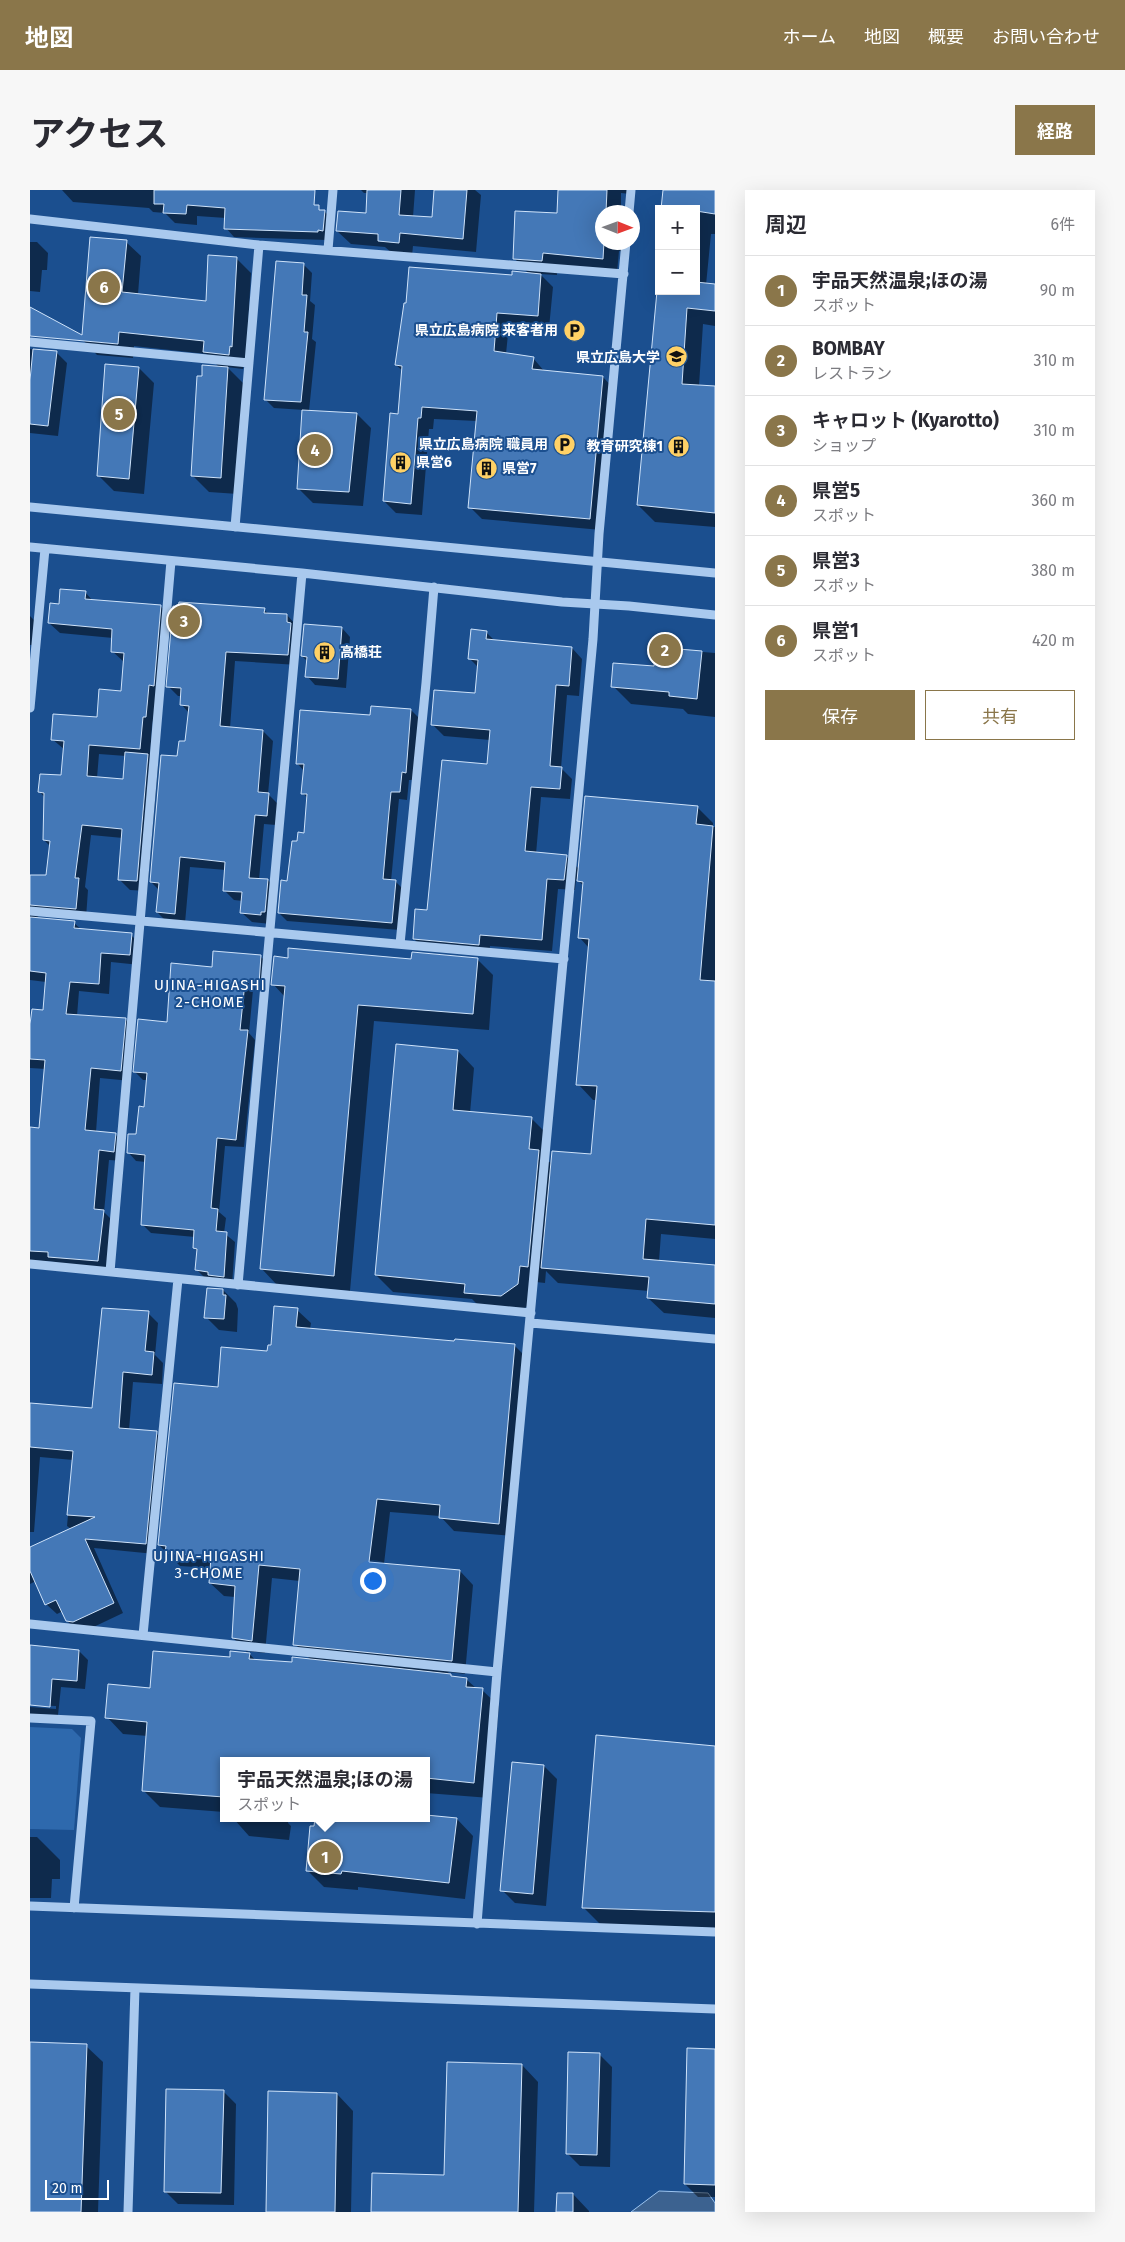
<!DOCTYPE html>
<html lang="ja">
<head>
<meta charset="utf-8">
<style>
  body { margin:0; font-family:"Fira Sans","Noto Sans JP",sans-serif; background:#f7f7f7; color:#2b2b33 }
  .controls { position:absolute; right:15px; top:15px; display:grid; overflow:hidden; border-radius:0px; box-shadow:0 5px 20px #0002 }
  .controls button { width:45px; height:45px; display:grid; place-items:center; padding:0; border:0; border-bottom:1px solid #e1e1e2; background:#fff; color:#2b2b33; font:25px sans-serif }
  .compass { position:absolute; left:565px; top:15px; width:45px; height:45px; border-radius:50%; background:#fff; box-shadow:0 5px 20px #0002; rotate:91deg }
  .scale { position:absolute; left:15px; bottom:12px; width:64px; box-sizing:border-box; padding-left:5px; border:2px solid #fff; border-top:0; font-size:14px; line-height:18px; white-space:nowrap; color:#fff; -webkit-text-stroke:4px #1b4f8f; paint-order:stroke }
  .you { position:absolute; left:342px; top:1390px; width:18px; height:18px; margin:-12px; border:4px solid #fff; border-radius:50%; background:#1a73e8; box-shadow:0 0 0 8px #1a73e833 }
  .badge { display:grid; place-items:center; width:32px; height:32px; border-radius:50%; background:#8a764a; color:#fff; font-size:16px; font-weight:700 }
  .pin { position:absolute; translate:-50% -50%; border:2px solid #fff; box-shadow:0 1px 5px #0006 }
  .popup { position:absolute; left:190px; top:1567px; width:210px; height:65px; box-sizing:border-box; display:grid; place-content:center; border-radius:0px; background:#fff; filter:drop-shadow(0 1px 4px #0005); font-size:16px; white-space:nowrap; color:#7c7c81 }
  .popup b { font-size:19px; color:#2b2b33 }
  .popup::after { content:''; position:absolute; left:50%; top:100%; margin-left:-10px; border:10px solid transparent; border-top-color:#fff }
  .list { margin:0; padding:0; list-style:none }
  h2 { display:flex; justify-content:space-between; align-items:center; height:65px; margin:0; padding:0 20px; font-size:21px }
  h2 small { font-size:16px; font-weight:400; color:#7c7c81 }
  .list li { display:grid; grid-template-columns:32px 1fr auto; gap:15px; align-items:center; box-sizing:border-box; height:70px; padding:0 20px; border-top:1px solid #e1e1e2 }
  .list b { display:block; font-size:19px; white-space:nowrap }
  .list p { margin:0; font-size:16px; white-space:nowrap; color:#7c7c81 }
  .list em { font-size:16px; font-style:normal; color:#7c7c81 }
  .actions { display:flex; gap:10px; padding:15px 20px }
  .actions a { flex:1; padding:11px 0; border:1px solid #8a764a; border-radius:0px; text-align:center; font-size:18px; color:#8a764a }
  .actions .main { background:#8a764a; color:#fff }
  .map { position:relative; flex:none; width:685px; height:2022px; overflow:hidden; border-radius:0px }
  header { display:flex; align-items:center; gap:30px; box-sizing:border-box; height:70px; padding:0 25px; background:#8a764a; color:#fff }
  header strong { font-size:24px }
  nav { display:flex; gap:28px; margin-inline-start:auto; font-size:18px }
  .intro { display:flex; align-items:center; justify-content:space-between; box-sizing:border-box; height:120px; padding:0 30px }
  h1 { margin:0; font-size:35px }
  .button { padding:12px 22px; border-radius:0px; background:#8a764a; color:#fff; font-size:18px; font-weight:700 }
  main { display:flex; gap:30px; padding:0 30px }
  aside { flex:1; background:#fff; border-radius:0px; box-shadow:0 5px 20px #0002 }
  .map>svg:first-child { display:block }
  .green { fill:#2e69ad }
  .water { fill:#3c6290; stroke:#9cc4f0 }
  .shadow { fill:#0007; fill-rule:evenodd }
  .building { fill:#4478b7; stroke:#cfe3fa }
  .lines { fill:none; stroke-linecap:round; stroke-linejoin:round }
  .minor { stroke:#a9c9ee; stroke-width:9 }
  .labels { text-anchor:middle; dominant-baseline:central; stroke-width:4; stroke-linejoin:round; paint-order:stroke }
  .poi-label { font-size:14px; font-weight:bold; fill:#fff; stroke:#1b4f8f; text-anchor:end }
  .neighbourhood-label { font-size:15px; letter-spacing:1px; fill:#fff; stroke:#1b4f8f }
</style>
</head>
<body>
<header>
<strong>地図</strong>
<nav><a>ホーム</a><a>地図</a><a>概要</a><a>お問い合わせ</a></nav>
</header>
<div class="intro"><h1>アクセス</h1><a class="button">経路</a></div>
<main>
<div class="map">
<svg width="685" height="2022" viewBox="0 0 685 2022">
  <rect width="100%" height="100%" fill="#1b4f8f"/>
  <!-- green -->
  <path class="green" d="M0 1537 42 1539 51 1548 44 1640 0 1639Z"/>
  <!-- water -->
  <path class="water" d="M629 2001 678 2003 685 2013V2022H601Z"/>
  <!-- shadow -->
  <path class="shadow" d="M32 0H207L294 21 303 30 297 50 204 47 196 38V28L167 26V35L145 33 135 23 123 22 119 18 43 12Z
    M331 0H385L383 27 403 28 406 0H445L451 5 446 62 383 56 382 66 363 64 355 57 321 54 307 41 337 24 338 3H334Z
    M529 0H600V4L591 3V22H572V52H599V62L589 61 587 83 527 77V85L510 84 523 97 519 138 479 134 476 164 503 168 515 182 573 187 584 199 571 340 452 329 440 317 447 231 404 229 403 239H399L392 325 366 323 354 311 369 225 373 181 366 175 483 87 499 84 484 68 528 25Z
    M634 0H685V44H681L676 95 685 96V136L673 134 669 196 685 198V337L625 332 608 315 629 93V101H666V19Z
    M0 52H7L18 63 17 80H12L10 102 0 101Z
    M96 52 111 66 108 104 177 112 206 68 221 83 216 171 214 170 213 179 197 177 215 195 208 304 179 302 163 286 173 187 190 178 176 164 104 156 103 168 67 165 53 150Z
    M274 75 282 83 280 111 285 115 282 149 286 152 279 221 327 224 341 238 333 316 283 313 268 298 274 220 244 218 235 209Z
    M0 159 26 162 37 173 28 246 0 243Z
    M109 178 124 193 114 304 84 301 69 286Z
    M55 402 63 411 130 416 141 426 122 536 120 567 128 575 117 701 100 700 89 689 93 648 61 645 55 697 58 700 56 728 11 724 5 729 44 733 52 740 101 745 111 755 110 775 81 772 79 804 49 801 47 826 95 829 105 839 101 891 70 888 66 942 85 944 95 954 94 971 79 970 74 1022 83 1031 78 1081 30 1076 25 1072 0 1070V938L11 939 16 879 0 878V845L14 821 16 792 0 790V686L18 687 20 656 14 650 15 608 10 602 32 587 35 560 22 549 68 529 92 503 94 472 82 461 83 448 30 443 19 433 30 416ZM69 564 96 566 94 591 67 588Z
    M234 420 239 424 257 425 266 435 268 475 205 471 200 538 233 541 243 551 238 604 248 614 246 635 234 634 229 690H238L247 700 241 734 222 732 212 723 213 711 204 710 194 700 196 680 160 677 155 733 137 732 127 722 129 700 121 692 148 568 157 553 159 523 151 514V506H148L138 496Z
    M0 426 5 431 3 455H0Z
    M312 438 320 447 316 498 285 495 277 486 278 472 272 466Z
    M456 442 465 451 542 458 552 469 549 506 537 505 531 578 542 589 540 609 511 607 506 664 536 666 549 679 667 617 683 633V637H685V1049L631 1044 629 1071 685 1076V1128L634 1123 618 1108 619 1101 528 1093 516 1081 515 1093 506 1092 505 1111 489 1122 452 1119 442 1109 363 1102 346 1085 428 861 444 878 440 923 501 928 518 945 516 969 522 974 562 966 567 910H563L548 894 559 758 550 748 554 696 546 689 545 700 528 699 522 761 460 756 459 765 395 760 384 749 398 722 458 575 460 550 414 546 403 535 446 504 449 478 439 468Z
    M626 458 685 463V527L658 524 653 519 601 514 583 496 625 477Z
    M381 520 389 528 383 590H379L377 610 369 609 361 691H365L373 699 370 740 257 731 249 723 268 652 275 644 278 609 273 603 274 581 267 573 342 527Z
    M231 767 239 775 237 801 223 800 219 843 225 850 214 957 195 956 189 1022 196 1028 194 1043 205 1052 202 1095 175 1088 167 1080 168 1062 164 1058 165 1047 121 1043 113 1035 116 972 106 971 98 962 107 945 115 918 118 890H113L105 882 138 833 183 778Z
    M447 769 463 785 459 840 344 831 320 1101 247 1095 231 1078 255 807 243 794 383 770Z
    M193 1100 206 1113 208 1119 207 1142 189 1140 176 1127Z
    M267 1120 281 1133 280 1139 426 1152 484 1155 497 1168 482 1346 424 1341 410 1326 360 1322 354 1374 430 1381 443 1395 435 1484 418 1482 423 1488 436 1489 447 1499 452 1500 469 1516 460 1608 396 1603V1571H194V1622L130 1617 113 1600 118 1546 93 1544 77 1527 121 1499 201 1469 219 1464 203 1448 205 1407 194 1406 180 1393 181 1378 150 1376 129 1355 189 1198 238 1162ZM242 1388 270 1391 265 1454 281 1470 263 1474 226 1471 217 1461 235 1463Z
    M118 1123 128 1133 125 1165 133 1173 132 1194 103 1192 99 1240 126 1243 136 1253 125 1364 64 1358 93 1423 53 1442 48 1441 37 1431 33 1421 27 1424 16 1414 6 1391 0 1394V1358L41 1339 37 1336 43 1270 10 1267 4 1342H0V1214L63 1219Z
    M0 1456 49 1461 58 1470 55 1499 31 1497 28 1525 0 1524V1517L26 1519V1516L0 1515Z
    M685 1557V1738L570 1734 553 1717Z
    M514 1576 527 1589 516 1716 485 1713 472 1700Z
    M203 1628H258V1633L261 1636 259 1650 219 1646Z
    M427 1629 443 1646 435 1709 328 1697V1700L294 1697 277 1680Z
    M0 1647H7L30 1670V1689H22L21 1708H0Z
    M0 1854 56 1856 73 1872 68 2022H0Z
    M685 1860V2007H668L655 1994Z
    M569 1864 582 1877 580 1977 550 1976 537 1963Z
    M492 1875 508 1892 504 2022H511H342L415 1986Z
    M193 1901 206 1914 204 2015 148 2014 135 2001Z
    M307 1904 323 1921 321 2022H237Z
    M543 2004 559 2021V2022H527Z"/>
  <!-- building -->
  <path class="building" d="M124 0H285L284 15H289V20H295L293 41 288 40V42L194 39 195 18 157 15 156 24 133 23 134 14H124Z
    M337 0H371L369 25 402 27 404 0H437L433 49 370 43 369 53 348 51V44L306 41 308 21 336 23Z
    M528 0H577L576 22H572V52H574L573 69 513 63 512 71 483 69 485 21 527 23Z
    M633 0H685V24L666 21V19H631Z
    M60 47 97 50 92 102 176 111 178 65 207 67 202 157 200 156 199 165 173 162 174 151 89 142 88 154 0 146V117L52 145Z
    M246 71 274 73 272 105H277L274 142H278L271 212 234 210Z
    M379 77 482 85V81L511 84 508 126 467 123 464 161 504 167 502 179 573 186 560 329 438 318 447 221 392 217 391 228H388L381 314 353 311 360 223 368 224 372 176 365 175 374 113H376Z
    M666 92 685 94V121L657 118 652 194 685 196V323L607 315 627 101H666Z
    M3 159 27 161 18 236 0 234V190Z
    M75 174 109 177 99 289 67 286Z
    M172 175 198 177 191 288 161 286 167 186H172Z
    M272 220 327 223 319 302 267 299Z
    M30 399 56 401 55 409 131 415 124 496 119 495 116 527H113L110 559 59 555 57 586 93 589 95 562 118 564 107 691 88 690 92 639 52 635 45 688H49L46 719 0 715V685H16L20 651 13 650 14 603 8 602 10 584 31 585 34 551 21 550 23 524 67 527 69 499 91 501 94 463 81 462 82 439 18 433 20 413 29 414Z
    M149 412 235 418 234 423 257 424V432L261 433 258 465 196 462 190 536 233 540 228 602 239 603 237 626 225 625 219 688 238 689 235 722H231V725L210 723 212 702 193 701 195 672 150 667 145 724 126 722 129 693 120 692 131 565 147 566 149 551H155L159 516 150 515 151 498 136 497 143 416 148 417Z
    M274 434 312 437 308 489 275 487 277 467 271 466Z
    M441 439 457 441 456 449 542 457 539 496 526 495 520 576 532 577 530 599 501 597 495 661 537 665 534 690 517 689 512 750 450 745 449 755 383 749 385 719 397 720 412 570 457 574 460 540 401 535 404 500 445 503 448 470 438 469Z
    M625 457 672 461 667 509 639 506V502L581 497 583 473 624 476Z
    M341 516 381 519 376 583 372 582 370 602H361L359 622 353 689 366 690 362 733 248 723 251 690 257 691 262 651H267L268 642 274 643 277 604H271L274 574H266L270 520 340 525Z
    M555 606 668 616 666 634 683 636 670 790 685 791V1035L616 1029 613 1069 685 1075V1114L617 1108 619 1087 511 1078 522 961 561 964 567 896 546 895 559 749 548 748 553 692 547 691Z
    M0 727 45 731 44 738 102 743 100 765 71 763 69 794 40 792 36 824 96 828 91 881 61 878 55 940 86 943 84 962 69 960 64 1019 74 1020 68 1071 18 1067V1062L0 1061V937L9 938 15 870 0 869V834L2 819 13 820 16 783 0 781Z
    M258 758 381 769 382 762 448 768 443 824 328 815 304 1086 230 1079 255 796 241 795 244 766 258 768Z
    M183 761 231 765 229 794 215 792 210 840H218L206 950 187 948 181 1018 188 1019 186 1041 197 1042 194 1087 178 1085V1082L165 1080 167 1059 163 1058 164 1040 111 1035 115 965 97 963 98 944H106L109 916 114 917 117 883 103 882 108 829 137 832 141 773 182 777Z
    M366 854 428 860 423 920 502 927 499 959 509 960 498 1077 490 1076 488 1094 471 1106 434 1103 435 1094 345 1085Z
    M177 1098 193 1099V1105H196L194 1129 174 1128Z
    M244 1116 268 1118 266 1137 424 1151 425 1149 485 1154 469 1334 409 1328 410 1315 347 1309 339 1372 430 1380 422 1471 263 1455 270 1379 229 1375 222 1451 202 1448 205 1396 179 1393 181 1367 135 1363 136 1356 128 1355 144 1193 188 1197 191 1157 237 1161 238 1155H241Z
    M72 1118 119 1121 115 1161 124 1162 122 1185 93 1182 89 1238 127 1241 116 1354 55 1349 84 1413 43 1432 36 1431 26 1410 15 1415 0 1381V1357L65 1327 37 1325 43 1261 0 1257V1213L62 1218Z
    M0 1455 49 1460 47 1491 22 1489 20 1517 0 1515Z
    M123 1461 200 1467V1461L220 1463 219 1469 262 1472V1467L421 1484V1486L437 1488 436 1497 453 1498 444 1593 396 1588V1571H194V1607L112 1601 117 1532 75 1528 78 1494 120 1498Z
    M566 1545 685 1556V1722L552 1718Z
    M482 1572 514 1575 503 1704 470 1701Z
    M396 1625 427 1628 419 1693 312 1681 311 1684 276 1681 280 1636H284L285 1628H396Z
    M0 1852 57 1854 51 2022H0Z
    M657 1858 685 1859V1995L654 1994Z
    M538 1862 570 1863 567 1965 536 1964Z
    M417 1872 492 1874 488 2022H341L342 1983 414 1985Z
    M136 1899 194 1900 191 2003 134 2002Z
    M238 1901 307 1903 305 2022H236Z
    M527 2003H543V2022H526Z"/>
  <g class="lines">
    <!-- minor -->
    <path class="minor" d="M599 22 601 0
      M0 29 229 55 594 84
      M298 60 303 0
      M0 152 219 173
      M0 317 685 383
      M205 337 229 55
      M0 357 272 383 532 412 599 416 685 425
      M0 518 15 359
      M0 721 534 769
      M370 754 396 493 404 397
      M0 1074 501 1123
      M80 1082 141 371
      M208 1095 272 383
      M501 1133 685 1149
      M0 1434 467 1482
      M113 1445 148 1089
      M0 1528 61 1531 44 1718
      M0 1716 685 1742
      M447 1734 467 1482 563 449 569 344 596 52
      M0 1794 685 1819
      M98 2022 105 1798"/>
  </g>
  <!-- icons -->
  <defs>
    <symbol id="parking-disc" viewBox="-11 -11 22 22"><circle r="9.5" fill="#ffd166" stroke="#1b4f8f"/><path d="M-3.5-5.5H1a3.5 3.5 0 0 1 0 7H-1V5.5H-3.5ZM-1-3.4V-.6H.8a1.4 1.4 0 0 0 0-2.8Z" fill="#111"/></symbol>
    <symbol id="university-disc" viewBox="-11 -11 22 22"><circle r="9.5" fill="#ffd166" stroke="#1b4f8f"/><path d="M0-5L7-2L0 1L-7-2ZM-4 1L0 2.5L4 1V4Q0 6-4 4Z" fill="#111"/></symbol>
    <symbol id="building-disc" viewBox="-11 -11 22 22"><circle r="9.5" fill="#ffd166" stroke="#1b4f8f"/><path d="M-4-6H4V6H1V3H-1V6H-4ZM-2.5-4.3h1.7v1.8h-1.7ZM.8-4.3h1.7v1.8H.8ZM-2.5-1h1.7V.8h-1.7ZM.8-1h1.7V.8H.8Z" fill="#111"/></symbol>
  </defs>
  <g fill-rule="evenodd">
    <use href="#parking-disc" x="532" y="128" width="25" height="25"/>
    <use href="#university-disc" x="634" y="154" width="25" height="25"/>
    <use href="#parking-disc" x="522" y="242" width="25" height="25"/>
    <use href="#building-disc" x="636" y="244" width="25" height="25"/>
    <use href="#building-disc" x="358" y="260" width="25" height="25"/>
    <use href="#building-disc" x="444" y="266" width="25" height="25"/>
    <use href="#building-disc" x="282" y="450" width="25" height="25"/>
  </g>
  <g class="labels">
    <!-- poi labels -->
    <g class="poi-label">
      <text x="528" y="140">県立広島病院 来客者用</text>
      <text x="630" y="167">県立広島大学</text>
      <text x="518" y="254">県立広島病院 職員用</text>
      <text x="633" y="256">教育研究棟1</text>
      <text x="386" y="272" text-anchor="start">県営6</text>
      <text x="472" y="278" text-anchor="start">県営7</text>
      <text x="310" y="462" text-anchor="start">高橋荘</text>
    </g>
    <!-- neighbourhood labels -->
    <g class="neighbourhood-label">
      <text x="180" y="795">UJINA-HIGASHI<tspan x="180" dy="17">2-CHOME</tspan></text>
      <text x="179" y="1366">UJINA-HIGASHI<tspan x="179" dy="17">3-CHOME</tspan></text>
    </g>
  </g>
</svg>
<div class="controls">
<button>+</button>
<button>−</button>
</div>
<svg class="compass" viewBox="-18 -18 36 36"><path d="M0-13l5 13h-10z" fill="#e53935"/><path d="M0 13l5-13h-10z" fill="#7c7c81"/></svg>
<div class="scale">20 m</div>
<div class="you"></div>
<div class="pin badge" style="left:295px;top:1667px">1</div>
<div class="popup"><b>宇品天然温泉;ほの湯</b>スポット</div>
<div class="pin badge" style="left:635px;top:460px">2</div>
<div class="pin badge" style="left:154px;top:431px">3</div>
<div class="pin badge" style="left:285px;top:260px">4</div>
<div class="pin badge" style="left:89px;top:224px">5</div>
<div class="pin badge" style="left:74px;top:97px">6</div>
</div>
<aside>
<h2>周辺<small>6件</small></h2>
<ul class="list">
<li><span class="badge">1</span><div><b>宇品天然温泉;ほの湯</b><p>スポット</p></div><em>90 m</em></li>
<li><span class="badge">2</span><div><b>BOMBAY</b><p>レストラン</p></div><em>310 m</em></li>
<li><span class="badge">3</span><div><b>キャロット (Kyarotto)</b><p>ショップ</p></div><em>310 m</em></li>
<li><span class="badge">4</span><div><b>県営5</b><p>スポット</p></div><em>360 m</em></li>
<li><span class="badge">5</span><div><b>県営3</b><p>スポット</p></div><em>380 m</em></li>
<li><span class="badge">6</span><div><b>県営1</b><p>スポット</p></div><em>420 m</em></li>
</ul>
<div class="actions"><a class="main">保存</a><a>共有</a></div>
</aside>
</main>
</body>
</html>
